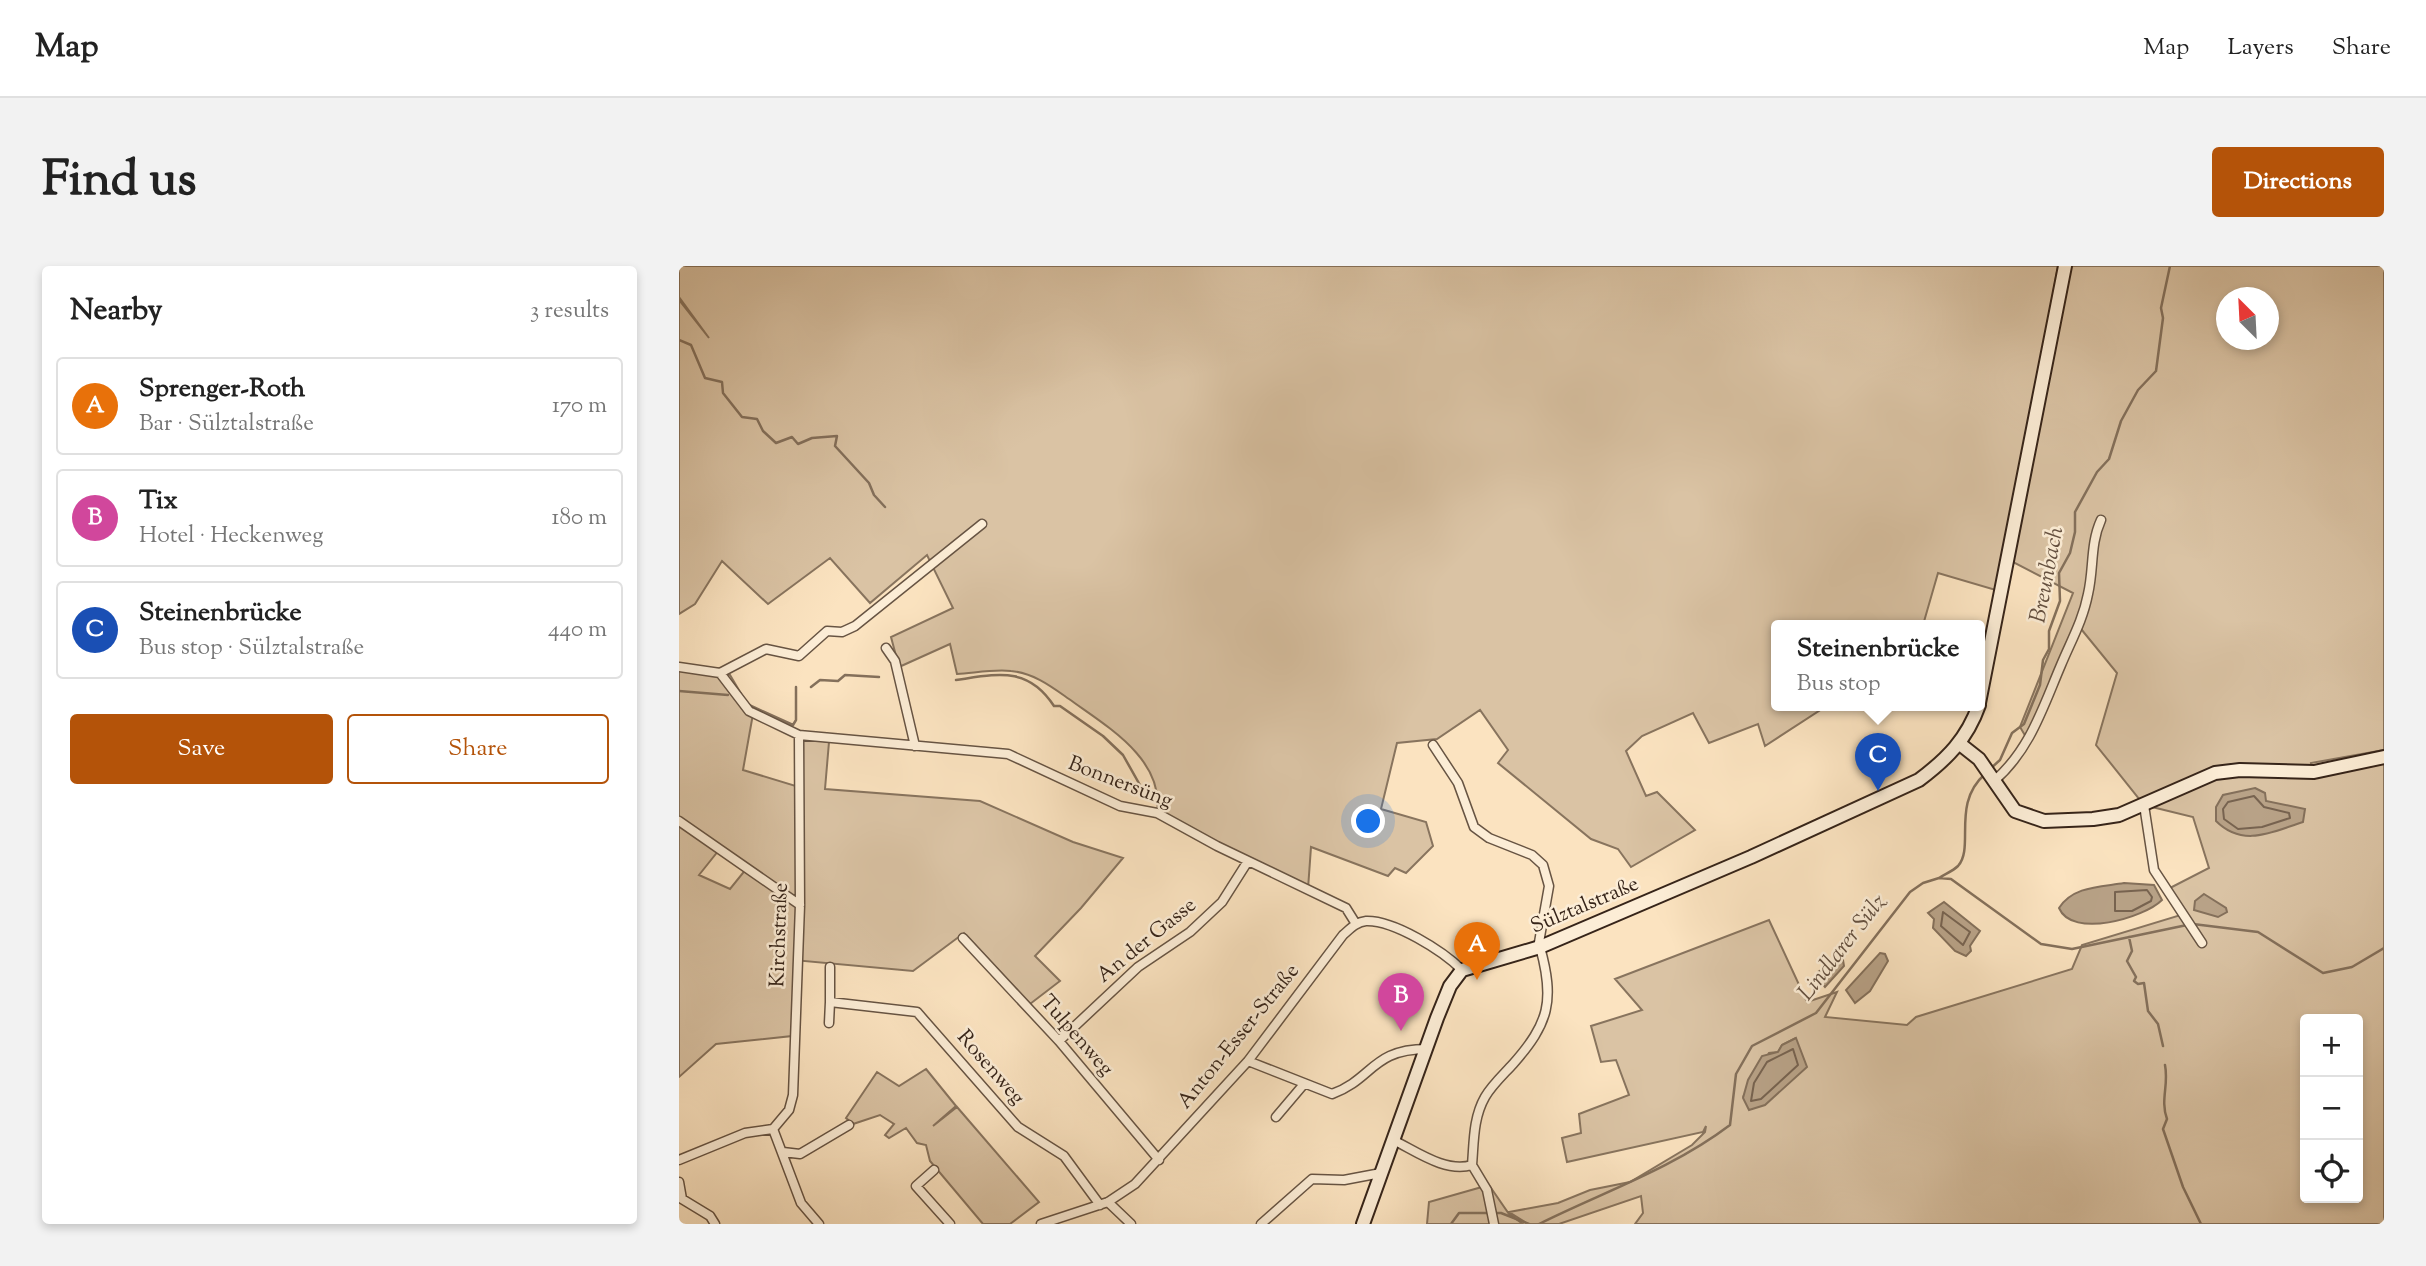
<!DOCTYPE html>
<html lang="en">
<head>
<meta charset="utf-8">
<style>
  body { margin:0; font-family:"Sorts Mill Goudy",serif; background:#f2f2f2; color:#222 }
  .controls { position:absolute; right:21px; bottom:21px; display:grid; overflow:hidden; border-radius:7px; box-shadow:0 4px 10px #0003 }
  .controls button { width:63px; height:63px; display:grid; place-items:center; padding:0; border:0; border-bottom:2px solid #e0e0e0; background:#fff; color:#222; font:35px sans-serif }
  .compass { position:absolute; left:1537px; top:21px; width:63px; height:63px; border-radius:50%; background:#fff; box-shadow:0 4px 10px #0003; rotate:336deg }
  .you { position:absolute; left:690px; top:556px; width:24px; height:24px; margin:-18px; border:5px solid #fff; border-radius:50%; background:#1a73e8; box-shadow:0 0 0 10px #1a73e833 }
  .badge { display:grid; place-items:center; width:46px; height:46px; border-radius:50%; background:#b45309; color:#fff; font-size:23px; font-weight:700 }
  .pin { position:absolute; translate:-50% -58px; filter:drop-shadow(0 2px 4px #0008) }
  .pin::after { content:''; position:absolute; top:37px; width:24px; height:21px; background:inherit; clip-path:polygon(0 0,100% 0,50% 100%) }
  .popup { position:absolute; left:1092px; top:354px; width:214px; height:91px; box-sizing:border-box; display:grid; place-content:center; border-radius:7px; background:#fff; filter:drop-shadow(0 2px 5px #0005); font-size:23px; white-space:nowrap; color:#767676 }
  .popup b { font-size:26px; color:#222 }
  .popup::after { content:''; position:absolute; left:50%; top:100%; margin-left:-14px; border:14px solid transparent; border-top-color:#fff }
  .list { margin:0; padding:0; list-style:none }
  h2 { display:flex; justify-content:space-between; align-items:center; height:91px; margin:0; padding:0 28px; font-size:30px }
  h2 small { font-size:23px; font-weight:400; color:#767676 }
  .list li { display:grid; grid-template-columns:46px 1fr auto; gap:21px; align-items:center; box-sizing:border-box; height:98px; margin:0 14px 14px; padding:0 14px; border:2px solid #e0e0e0; border-radius:7px }
  .list b { display:block; font-size:26px; white-space:nowrap }
  .list p { margin:0; font-size:23px; white-space:nowrap; color:#767676 }
  .list em { font-size:23px; font-style:normal; color:#767676 }
  .actions { display:flex; gap:14px; padding:21px 28px }
  .actions a { flex:1; padding:16px 0; border:2px solid #b45309; border-radius:7px; text-align:center; font-size:24px; color:#b45309 }
  .actions .main { background:#b45309; color:#fff }
  .icon { flex:none; width:38px; height:38px; fill:none; stroke:currentColor; stroke-width:2; stroke-linecap:round; stroke-linejoin:round }
  .map { position:relative; flex:none; width:1705px; height:958px; overflow:hidden; border-radius:7px }
  header { display:flex; align-items:center; gap:42px; box-sizing:border-box; height:98px; padding:0 35px; background:#fff; border-bottom:2px solid #e0e0e0 }
  header strong { font-size:33px }
  nav { display:flex; gap:38px; margin-inline-start:auto; font-size:24px }
  .intro { display:flex; align-items:center; justify-content:space-between; box-sizing:border-box; height:168px; padding:0 42px }
  h1 { margin:0; font-size:49px }
  .button { padding:18px 32px; border-radius:7px; background:#b45309; color:#fff; font-size:24px; font-weight:700 }
  main { display:flex; gap:42px; padding:0 42px }
  aside { flex:1; background:#fff; border-radius:7px; box-shadow:0 4px 10px #0003 }
  .map>svg:first-child { display:block }
  .green { fill:#dac3a4; stroke:#88745e; stroke-width:2; fill-rule:evenodd }
  .water { fill:#b8a287; stroke:#84705b; stroke-width:2 }
  .lines { fill:none; stroke-linecap:round; stroke-linejoin:round }
  .shore { stroke:#776350; stroke-width:2 }
  .stream { stroke:#84705b; stroke-width:2.5 }
  .minor-casing { stroke:#675443; stroke-width:11 }
  .secondary-casing { stroke:#362419; stroke-width:16 }
  .minor { stroke:#fcedd6; stroke-width:8 }
  .secondary { stroke:#fcedd6; stroke-width:12 }
  .labels { text-anchor:middle; dominant-baseline:central; stroke-width:5; stroke-linejoin:round; paint-order:stroke }
  .street-label { font-size:21px; fill:#362419; stroke:#fcedd6 }
  .water-label { font-size:23px; font-style:italic; fill:#645040; stroke:#fcedd6 }
</style>
</head>
<body>
<header>
<strong>Map</strong>
<nav><a>Map</a><a>Layers</a><a>Share</a></nav>
</header>
<div class="intro"><h1>Find us</h1><a class="button">Directions</a></div>
<main>
<aside>
<h2>Nearby<small>3 results</small></h2>
<ul class="list">
<li><span class="badge" style="background:#e8710a">A</span><div><b>Sprenger-Roth</b><p>Bar · Sülztalstraße</p></div><em>170 m</em></li>
<li><span class="badge" style="background:#d1479c">B</span><div><b>Tix</b><p>Hotel · Heckenweg</p></div><em>180 m</em></li>
<li><span class="badge" style="background:#1a4fb4">C</span><div><b>Steinenbrücke</b><p>Bus stop · Sülztalstraße</p></div><em>440 m</em></li>
</ul>
<div class="actions"><a class="main">Save</a><a>Share</a></div>
</aside>
<div class="map">
<svg width="1705" height="958" viewBox="0 0 1705 958">
  <rect width="100%" height="100%" fill="#fbe3c0"/>
  <filter id="stains"><feTurbulence type="fractalNoise" baseFrequency=".00286" numOctaves="4"/><feColorMatrix values="0 0 0 0 .2 0 0 0 0 .09 0 0 0 0 .02 0 0 0 .5 -.17"/></filter>
  <radialGradient id="worn" r=".72"><stop offset=".6" stop-color="#630" stop-opacity="0"/><stop offset="1" stop-color="#630" stop-opacity=".3"/></radialGradient>
  <!-- green -->
  <path class="green" d="M0 0H1379L1320 325 1259 307 1244 359H1098V439H1149L1086 480 1079 458 1030 477 1014 447 963 470 947 485 967 530 978 526 1016 564 952 601 939 583 912 573 819 497 829 484 801 444 758 473 718 477 702 543 747 556 754 580 727 607 716 602 709 610 632 581 629 623 478 547C486 493 427 460 390 433 373 421 355 407 332 405 315 403 295 407 278 408L271 378 220 401 212 371 274 342 248 289 191 337 151 292 89 338 43 295 16 338 0 348V34L30 72 0 31Z
    M1389 0H1705V484L1632 497 1634 505 1705 491V958H956L964 947 962 930 880 958H849L830 946 879 937 911 924 951 916 1013 879 1026 866 1027 860 1024 866 888 896 883 872 902 867 900 848 950 829 937 794 922 796 912 760 963 744 936 713 1090 654 1128 736 1158 726 1146 751 1228 759 1237 751 1393 703 1403 679 1502 649 1489 623 1530 602 1514 551 1465 539 1417 479 1438 407 1398 358 1347 471 1341 461 1394 327 1330 294ZM1548 32H1590V74H1548ZM1626 753H1679V932H1626ZM1117 772 1064 831 1090 787 1099 786 1103 779Z
    M0 403 51 409 74 448 64 504 123 522 124 472 150 476 146 523 301 535 394 576 444 592 402 642 356 690 381 715 351 738 285 667 234 705 115 694 113 770 37 778 0 811ZM40 584 68 602 51 623 20 609Z
    M247 803 277 840 254 860 278 841 360 936 331 958H304L251 895 247 879 238 877 227 862 210 872 206 869 215 858 201 849 174 858 167 852 198 806 220 820Z
    M810 919 830 948 844 958H748L750 936Z"/>
  <!-- water -->
  <path class="water" d="M1576 522 1586 527 1587 535 1626 543 1624 556C1593 566 1564 582 1537 555V541L1544 529Z
    M1445 617 1475 619 1483 634C1465 652 1393 673 1380 642 1394 620 1422 621 1445 617Z
    M1525 628 1547 642 1548 646 1539 651 1515 644 1516 635Z
    M1265 636 1301 665 1291 680 1292 685 1287 690 1276 685 1254 662 1255 653 1249 647Z
    M1201 687 1206 688 1209 695 1191 725 1176 737 1167 724Z
    M1159 694H1164L1165 700 1146 721 1137 711 1139 706Z
    M1117 772 1128 801 1086 839 1070 844 1064 832 1069 814 1083 790 1099 786 1103 779Z"/>
  <g class="lines">
    <!-- shore -->
    <path class="shore" d="M1575 530 1585 541 1610 547 1611 552 1583 561 1559 563 1545 553 1544 543 1549 536Z
      M1468 624 1473 631 1472 635 1453 645H1436V626Z
      M1264 646 1291 666 1284 679 1262 660Z
      M1114 783 1119 799 1082 833 1072 835 1075 817 1088 796Z"/>
    <!-- stream -->
    <path class="stream" d="M0 74 12 79 26 112 43 116 44 127 63 151 78 153 84 165 97 177 113 171 119 178 133 172 158 170 156 180 190 217 195 229 206 241
      M277 414C319 408 349 400 375 440H381L424 470 444 489 466 528
      M132 421 141 414 159 415 166 409 200 411
      M0 425 49 429
      M70 439 114 459 117 454V421
      M1311 503 1321 494 1333 467 1345 458 1361 419 1364 394 1370 383V365L1381 335 1380 307 1391 287 1396 266V246L1418 206 1430 193 1442 155 1459 124 1477 105 1484 52 1482 42 1491 0
      M1260 612C1266 608 1274 605 1279 600 1296 581 1272 538 1306 508
      M1514 658 1579 666 1644 707 1673 701 1705 682
      M1450 671 1453 685 1448 695 1457 711 1455 715 1459 718 1465 717 1469 745 1479 758 1484 780
      M1486 799C1490 819 1481 834 1488 853L1484 863 1504 921 1522 958
      M772 958 780 947H822L850 958
      M860 958C924 926 993 903 1051 859L1057 808 1073 780 1137 747 1231 626 1244 617 1260 612 1272 613 1362 678 1393 683 1508 659"/>
    <defs>
      <path id="minor" d="M207 382 216 395 236 480
        M0 401 41 407 70 445 120 469 329 488 441 540 478 547 538 580 667 642 677 658
        M41 407 87 383 120 390 148 365 163 366 176 360 303 258
        M754 479 779 517 795 561 810 572 853 589 864 599 870 620 859 682
        M1315 515C1351 484 1364 441 1382 399 1392 375 1404 354 1409 328 1415 303 1411 278 1422 254
        M1465 539 1475 604 1523 677
        M0 555 121 639
        M284 672 380 775 480 894
        M151 701V736L238 746 339 861 385 890 421 939
        M150 757 151 736
        M380 775 459 701 511 666 543 636 569 595
        M569 795 653 828C694 813 693 783 748 783
        M597 851 625 818
        M94 863 122 937 140 958
        M714 874C737 885 766 907 793 899
        M104 886 121 888 170 859
        M0 894 66 867 94 863 110 844 114 829 121 639 120 469
        M793 899C795 876 794 852 806 831 813 819 824 809 834 798 870 757 876 735 861 681
        M793 899 808 924 815 958
        M255 904 237 920 271 958
        M0 916 3 933 31 950 36 958
        M429 936 452 958
        M362 958 429 936 456 918 569 795 664 669C671 663 677 656 687 655 715 654 764 685 783 704
        M582 958 633 913 665 914 702 907"/>
      <path id="secondary" d="M1300 437 1386 0
        M1281 478 1300 493 1336 545 1365 555 1414 553 1440 549 1536 507 1561 504 1635 506 1705 491
        M684 958 758 752 771 720 783 704 861 681 1072 591 1240 514C1268 493 1288 473 1300 439"/>
    </defs>
    <!-- minor casing -->
    <use href="#minor" class="minor-casing"/>
    <!-- secondary casing -->
    <use href="#secondary" class="secondary-casing"/>
    <!-- minor -->
    <use href="#minor" class="minor"/>
    <!-- secondary -->
    <use href="#secondary" class="secondary"/>
  </g>
  <g class="labels">
    <!-- street labels -->
    <g class="street-label">
      <text transform="translate(441 517) rotate(21)">Bonnersüng</text>
      <text transform="translate(906 640) rotate(-23)">Sülztalstraße</text>
      <text transform="translate(101 669) rotate(-88)">Kirchstraße</text>
      <text transform="translate(468 675) rotate(-39)">An der Gasse</text>
      <text transform="translate(397 770) rotate(49)">Tulpenweg</text>
      <text transform="translate(560 771) rotate(-51)">Anton-Esser-Straße</text>
      <text transform="translate(311 802) rotate(49)">Rosenweg</text>
    </g>
    <!-- water labels -->
    <g class="water-label">
      <text transform="translate(1369 309) rotate(-79)">Breunbach</text>
      <text transform="translate(1164 682) rotate(-52)">Lindlarer Sülz</text>
    </g>
  </g>
  <rect width="100%" height="100%" filter="url(#stains)"/>
  <rect width="100%" height="100%" fill="url(#worn)"/>
</svg>
<div class="controls">
<button>+</button>
<button>−</button>
<button><svg class="icon" aria-label="locate" viewBox="0 0 24 24"><circle cx="12" cy="12" r="6"/><path d="M12 2v4M12 18v4M2 12h4M18 12h4"/></svg></button>
</div>
<svg class="compass" viewBox="-18 -18 36 36"><path d="M0-13l5 13h-10z" fill="#e53935"/><path d="M0 13l5-13h-10z" fill="#767676"/></svg>
<div class="you"></div>
<div class="pin badge" style="left:798px;top:714px;background:#e8710a">A</div>
<div class="pin badge" style="left:722px;top:765px;background:#d1479c">B</div>
<div class="pin badge" style="left:1199px;top:525px;background:#1a4fb4">C</div>
<div class="popup"><b>Steinenbrücke</b>Bus stop</div>
</div>
</main>
</body>
</html>
